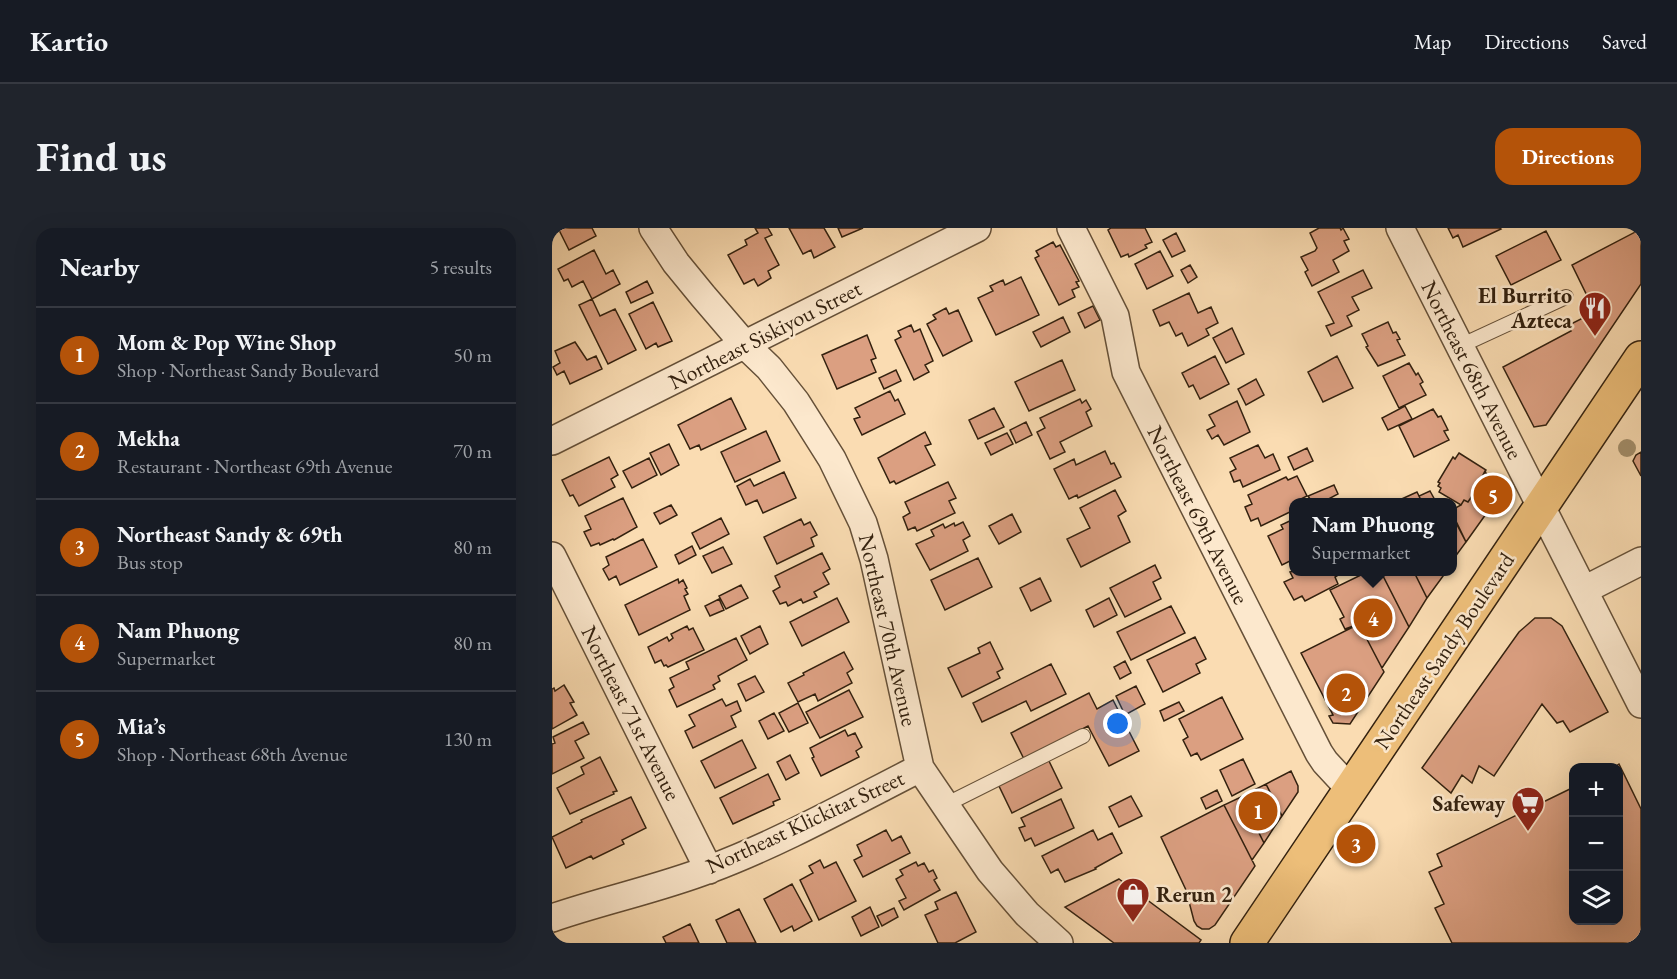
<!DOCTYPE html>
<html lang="en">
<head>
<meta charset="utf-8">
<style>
  body { margin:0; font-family:"EB Garamond",serif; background:#20242c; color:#f1f3f6 }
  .controls { position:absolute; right:18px; bottom:18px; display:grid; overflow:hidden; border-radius:12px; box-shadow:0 6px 24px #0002 }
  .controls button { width:54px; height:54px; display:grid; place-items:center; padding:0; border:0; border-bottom:2px solid #363941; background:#171b24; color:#f1f3f6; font:30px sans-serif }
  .you { position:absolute; left:566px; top:496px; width:21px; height:21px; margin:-15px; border:4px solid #fff; border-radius:50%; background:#1a73e8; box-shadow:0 0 0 9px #1a73e833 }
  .badge { display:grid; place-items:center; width:39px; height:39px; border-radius:50%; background:#b45309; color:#fff; font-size:20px; font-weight:700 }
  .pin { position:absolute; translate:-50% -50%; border:3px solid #fff; box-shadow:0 2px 6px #0006 }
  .popup { position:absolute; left:737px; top:270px; width:168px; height:78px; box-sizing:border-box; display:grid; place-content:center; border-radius:12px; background:#171b24; filter:drop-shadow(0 2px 4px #0005); font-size:20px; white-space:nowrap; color:#9ea1a6 }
  .popup b { font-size:22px; color:#f1f3f6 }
  .popup::after { content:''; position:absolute; left:50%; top:100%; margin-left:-12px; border:12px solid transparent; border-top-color:#171b24 }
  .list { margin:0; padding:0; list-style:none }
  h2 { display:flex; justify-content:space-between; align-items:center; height:78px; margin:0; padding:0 24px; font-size:26px }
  h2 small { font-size:20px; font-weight:400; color:#9ea1a6 }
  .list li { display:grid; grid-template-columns:39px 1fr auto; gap:18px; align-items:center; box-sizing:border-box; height:96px; padding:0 24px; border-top:2px solid #363941 }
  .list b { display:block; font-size:22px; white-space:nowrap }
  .list p { margin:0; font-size:20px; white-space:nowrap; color:#9ea1a6 }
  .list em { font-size:20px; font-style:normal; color:#9ea1a6 }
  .icon { flex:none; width:33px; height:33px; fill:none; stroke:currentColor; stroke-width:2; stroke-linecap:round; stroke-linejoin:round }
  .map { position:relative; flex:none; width:1089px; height:715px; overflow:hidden; border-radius:18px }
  header { display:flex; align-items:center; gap:36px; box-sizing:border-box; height:84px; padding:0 30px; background:#171b24; border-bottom:2px solid #363941 }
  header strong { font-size:28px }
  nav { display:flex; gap:33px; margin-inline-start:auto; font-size:21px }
  .intro { display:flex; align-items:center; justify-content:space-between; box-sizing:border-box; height:144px; padding:0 36px }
  h1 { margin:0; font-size:42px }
  .button { padding:15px 27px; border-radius:18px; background:#b45309; color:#fff; font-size:21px; font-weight:700 }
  main { display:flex; gap:36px; padding:0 36px }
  aside { flex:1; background:#171b24; border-radius:18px; box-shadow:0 6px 24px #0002 }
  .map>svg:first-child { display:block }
  .building { fill:#db9f81; stroke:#33210f; stroke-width:1.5 }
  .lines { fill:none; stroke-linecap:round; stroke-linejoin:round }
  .lane-casing { stroke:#655038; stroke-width:16 }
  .street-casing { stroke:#655038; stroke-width:30 }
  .primary-casing { stroke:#33210f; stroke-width:36 }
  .lane { stroke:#fce8cd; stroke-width:14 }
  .street { stroke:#fce8cd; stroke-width:27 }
  .primary { stroke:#edbe79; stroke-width:33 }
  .tree { fill:#a4906d }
  .labels { text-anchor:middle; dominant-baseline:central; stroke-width:5; stroke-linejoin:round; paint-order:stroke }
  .poi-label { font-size:22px; font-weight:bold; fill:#33210f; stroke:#fce8cd; text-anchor:end }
  .street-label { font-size:22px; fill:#33210f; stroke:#fce8cd }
</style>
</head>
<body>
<header>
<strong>Kartio</strong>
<nav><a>Map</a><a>Directions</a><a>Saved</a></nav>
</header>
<div class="intro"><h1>Find us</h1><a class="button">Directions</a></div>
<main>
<aside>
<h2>Nearby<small>5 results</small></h2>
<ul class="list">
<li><span class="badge">1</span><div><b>Mom &amp; Pop Wine Shop</b><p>Shop · Northeast Sandy Boulevard</p></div><em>50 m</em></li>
<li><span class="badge">2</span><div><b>Mekha</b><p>Restaurant · Northeast 69th Avenue</p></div><em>70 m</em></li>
<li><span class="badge">3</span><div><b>Northeast Sandy &amp; 69th</b><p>Bus stop</p></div><em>80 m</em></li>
<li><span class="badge">4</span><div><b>Nam Phuong</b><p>Supermarket</p></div><em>80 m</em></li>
<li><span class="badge">5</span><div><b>Mia’s</b><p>Shop · Northeast 68th Avenue</p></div><em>130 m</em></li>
</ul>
</aside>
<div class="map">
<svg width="1089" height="715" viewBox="0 0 1089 715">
  <rect width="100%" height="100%" fill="#fadcb2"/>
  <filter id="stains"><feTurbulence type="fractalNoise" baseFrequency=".00333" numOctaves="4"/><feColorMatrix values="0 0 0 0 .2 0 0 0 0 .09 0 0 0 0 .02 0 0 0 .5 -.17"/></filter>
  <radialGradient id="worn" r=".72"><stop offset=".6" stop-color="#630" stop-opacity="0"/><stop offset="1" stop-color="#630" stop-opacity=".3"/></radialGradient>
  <!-- building -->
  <path class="building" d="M6 0H40L44 8 17 22Z
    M203 0H216L220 7 213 10 227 37 216 43 219 50 206 58 202 51 192 56 176 27 195 17 193 12 206 5Z
    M237 0H272L283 19 262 30 259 22 251 26Z
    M286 0H311L290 9Z
    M559 0H593L600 14 593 17 595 20 577 29 576 26 569 29 556 2Z
    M767 0H788L789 2 791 0 797 11 792 13 797 23 781 32 787 44 760 58 753 44 756 42 749 29 763 23 765 20 758 5Z
    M896 0H948L949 1 911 19 906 7 901 10Z
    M1089 1V56L994 197 982 199 951 139 1019 103 1015 98 1043 84 1020 37Z
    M994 3 1009 32 959 57 944 28Z
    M624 5 633 23 620 29 611 12Z
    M501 14 504 19 508 17 527 53 524 54 527 59 520 62 523 69 507 77 483 30 487 28 484 23Z
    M42 22 54 46 61 42 68 56 40 71 31 53 20 59 16 51 12 53 6 41Z
    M608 23 621 48 595 61 583 36Z
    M638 37 645 49 636 55 629 42Z
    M811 42 820 60 800 69 807 82 795 88 800 98 779 108 774 98 782 95 766 64Z
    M469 49 487 87 444 107 426 70 441 63 438 58 451 52 453 57Z
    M95 53 101 65 79 75 74 64Z
    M637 65 646 85 659 79 666 95 654 101 657 107 636 118 630 105 624 108 617 94 608 98 601 82Z
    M40 71 48 88 63 81 84 122 56 136 27 77Z
    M101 74 120 113 106 119 104 115 94 121 77 86Z
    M541 78 548 92 533 100 526 85Z
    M394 80 397 86 406 82 420 113 391 128 375 96 384 91 381 87Z
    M511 89 518 104 489 119 481 104Z
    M836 94 841 105 844 104 848 111 845 112 853 127 826 138 814 119 816 118 810 106Z
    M359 97 362 104 368 101 381 133 373 137 377 144 362 152 343 112 349 109 346 103Z
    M680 100 692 126 674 135 661 110Z
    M315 107 324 130 319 132 324 144 285 161 270 127Z
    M23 114 35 132 44 128 50 141 18 156 12 143 5 147 1 139 8 135 3 123Z
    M663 128 677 156 648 171 641 157 637 159 630 145Z
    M785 128 801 160 771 174 756 144Z
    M510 132 523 162 477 183 463 154Z
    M857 135 864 147 866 145 871 154 868 156 874 167 847 180 831 148Z
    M344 142 349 153 332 161 327 150Z
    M704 151 712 167 694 177 686 161Z
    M338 163 343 173 346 171 353 186 310 207 302 191 308 189 303 180Z
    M179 170 194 201 149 222 147 217 138 221 126 197Z
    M528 171 530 175 534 172 539 181 534 184 540 198 508 214 513 224 498 231 485 204 493 200 488 190Z
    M685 173 698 204 672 217 666 207 660 211 655 202 663 198 657 187Z
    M853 178 860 191 836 202 830 190Z
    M442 180 452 199 426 211 417 192Z
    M881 181 886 189 889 188 896 202 892 203 897 212 862 229 847 198Z
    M474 194 480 207 464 215 458 202Z
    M214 203 228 233 183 254 169 224Z
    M373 204 379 216 373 218 383 237 344 256 342 253 338 255 326 230Z
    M455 205 461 216 439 227 433 215Z
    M117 216 127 237 109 247 98 225Z
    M706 217 713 230 721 226 728 242 691 259 688 252 682 254 678 244 684 241 678 230Z
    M755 220 761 233 742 242 736 229Z
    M553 223 559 236 562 235 569 249 526 270 525 267 517 271 502 241 522 231 524 237Z
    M1089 224V248L1081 233 1084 227Z
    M907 225 934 242 928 253 931 255 922 269 920 268 916 274 912 272 909 277 887 264 889 260 886 258 888 255 886 254 901 229 903 231Z
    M57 229 66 247 59 251 63 259 27 278 21 267 18 268 10 252Z
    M97 230 105 247 80 260 71 243Z
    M933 243 937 251 940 250 947 263 946 272 936 288 934 286 914 314 900 287V282L909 277 912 272 916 274 920 268 922 269 931 255 928 253Z
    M232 244 244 270 211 285 205 272 194 277 185 258 198 251 202 258Z
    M745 248 755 268 745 273 746 274H742V282L709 298 706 290 699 293 693 279 700 276 696 267 734 249 736 252Z
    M396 254 404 270 397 273 403 285 365 303 363 299 356 302 351 289 358 285 353 274Z
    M782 257 786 266 771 274H760L756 268Z
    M563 262 574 283 566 288 578 314 529 339 515 311 538 300 528 280Z
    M878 263 884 274H870L867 268Z
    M865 264 870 274H843Z
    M71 270 85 299 62 312 61 311 48 317 47 315 39 318 32 304 39 301 33 288Z
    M119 277 125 287 108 296 102 285Z
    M460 286 469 304 447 316 437 298Z
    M902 289 914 314 900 333V290Z
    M169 290 177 306 148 321 140 305Z
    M249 291 252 297 258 294 265 307 259 310 262 318 225 336 212 309Z
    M742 291V331L730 337 716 308 731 301 729 297Z
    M411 294 418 308 411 312 416 323 378 342 364 316 382 308 379 302 391 296 393 300 402 295 403 298Z
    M91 311 105 339 68 357 64 348 57 352 51 341 57 337 54 329Z
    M140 318 144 327 127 336 123 327Z
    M171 319 180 336 160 345 151 328Z
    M270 325 278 341 271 345 277 356 262 364 265 369 251 375 249 371 236 378 234 374 228 376 221 363 228 359 223 348Z
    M426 330 440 359 393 382 379 352Z
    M603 337 609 350 601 354 609 371 573 389 558 360Z
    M742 343 787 344 788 346 783 349 786 356 753 373 750 368 742 372 732 354 741 350 738 344Z
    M815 344H829L857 399 830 440 807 396 793 401 788 391 792 389 778 362Z
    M829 344H862L875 370 857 399Z
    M862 344H894L875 370Z
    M488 350 499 373 479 383 468 360Z
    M126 351 127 355 131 352 135 360 133 361 136 366 132 368 138 382 87 407 73 377Z
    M189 357 196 370 174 381 167 368Z
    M285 370 297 394 250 418 238 394Z
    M557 370 565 387 542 399 534 382Z
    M167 371 172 382 158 388 153 378Z
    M619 378 633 405 579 432 565 404Z
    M983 390H999L1010 398 1056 484 1018 504 1011 493 1005 495 990 476 942 548 927 538 920 555 910 547 899 565 870 540 967 404Z
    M807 396 832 444 798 496 781 495 777 488 781 487 749 425Z
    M135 398 137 402 141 400 152 422 116 439 114 437 112 438 109 432 103 435 96 419 115 409 117 413 121 410 119 406Z
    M208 398 216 416 198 426 189 408Z
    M643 409 654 431 644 436 648 445 611 464 595 432Z
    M184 410 195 432 166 448 168 453 161 457 163 461 125 479 117 462 122 459 118 450 137 441 134 434Z
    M438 414 451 441 445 444 448 450 410 469 396 440 428 425 426 420Z
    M292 424 301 441 295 445 300 455 266 473 263 466 246 474 236 455 252 447 251 445Z
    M573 433 579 445 568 451 562 439Z
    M499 436 514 466 479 483 474 473 430 494 421 475Z
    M203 448 212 464 194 473 186 456Z
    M12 457 22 474 18 475 25 487 0 501V461L2 460 3 463Z
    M584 458 593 476 573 487 564 468Z
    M297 462 311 489 268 510 254 484Z
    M537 465 545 481 561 472 587 523 557 538 536 498 472 531 459 505Z
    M670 469 691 511 649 532 645 525 639 528 631 512 636 509 627 491Z
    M170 471 174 478 185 473 189 483 179 488 184 499 141 520 133 503 143 498 137 487Z
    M627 474 632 483 612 493 608 483Z
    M246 475 256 495 237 504 227 485Z
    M222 485 232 503 216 511 207 493Z
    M31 494 37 506 23 513 32 530 0 546V516L3 515 1 509Z
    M293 502 296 508 303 505 310 519 304 523 307 529 269 548 260 530 262 529 258 520Z
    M190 512 204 540 163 560 149 533Z
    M238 527 247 545 234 552 225 534Z
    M48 529 65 563 61 564 62 566 18 586 5 560 32 546 29 539Z
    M496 531 510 560 460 585 446 556Z
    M691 531 703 556 680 568 668 542Z
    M1067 536 1089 581V715H900L883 680 892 676 877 644 890 638 885 626 1022 559V692H1066V540H1061Z
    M739 543 746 558V564L730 588 714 556Z
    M216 546 228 571 221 574 222 577 181 596 168 570Z
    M714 556 730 588 723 598 704 561Z
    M704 561 723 598 712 615 689 569Z
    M665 562 670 573 654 581 649 570Z
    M579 568 590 588 567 599 557 579Z
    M79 569 94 600 70 612 72 616 41 631 39 628 14 640 0 609 30 594 29 592Z
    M689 569 712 615 700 632 672 577Z
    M509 571 522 600 483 618 479 610 473 613 467 600 473 598 469 590Z
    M672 577 703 638 663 697 657 701H650L645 698 642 693 634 662 609 609Z
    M334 602 340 613 349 608 358 625 311 649 302 632 310 628 305 617Z
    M541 602 546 612 560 605 570 625 543 640 544 641 513 654 506 641 499 645 490 628Z
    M268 632 272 640 284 634 304 673 267 692 248 652 261 645 257 638Z
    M364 634 366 638 372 635 377 644 381 642 385 650 382 652 388 662 352 682 347 673 354 670 344 651 351 647 348 642Z
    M567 651 649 712 647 715H562L513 679Z
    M240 656 260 693 242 703 240 698 229 704 212 671Z
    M404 664 424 704 403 715H386L373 687 386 681 383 674Z
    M318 679 327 699 309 708 300 689Z
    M342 680 346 689 330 698 325 688Z
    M187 681 204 715H175L164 692Z
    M138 696 147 715H114L111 709Z"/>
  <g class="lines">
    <defs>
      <path id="lane" d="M908 118 1014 69
        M393 577 531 508"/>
      <path id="street" d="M101 0 124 35 151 68 193 117 217 140 244 174 280 231 311 295 322 331 368 540 438 643 475 686 507 715
        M519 0 563 88 574 144 767 525 773 534 799 562
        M848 0 1089 476
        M0 213 425 0
        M0 328 157 642
        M1032 362 1089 333
        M0 690C52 672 106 661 158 641 230 614 299 575 368 540"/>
      <path id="primary" d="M695 715 1089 130"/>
    </defs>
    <!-- lane casing -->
    <use href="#lane" class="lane-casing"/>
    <!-- street casing -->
    <use href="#street" class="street-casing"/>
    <!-- primary casing -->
    <use href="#primary" class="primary-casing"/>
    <!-- lane -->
    <use href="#lane" class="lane"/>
    <!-- street -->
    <use href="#street" class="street"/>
    <!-- primary -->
    <use href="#primary" class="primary"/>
  </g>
  <!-- trees -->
  <circle class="tree" cx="1075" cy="220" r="9"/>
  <!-- icons -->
  <defs>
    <symbol id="restaurant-pin" viewBox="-11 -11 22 30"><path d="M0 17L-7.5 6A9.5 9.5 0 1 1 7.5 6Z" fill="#8f2418" stroke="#fce8cd"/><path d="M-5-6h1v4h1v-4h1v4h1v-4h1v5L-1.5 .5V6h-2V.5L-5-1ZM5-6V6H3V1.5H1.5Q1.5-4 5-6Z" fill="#fff"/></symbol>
    <symbol id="supermarket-pin" viewBox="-11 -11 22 30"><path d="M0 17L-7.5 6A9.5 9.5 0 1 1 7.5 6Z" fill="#8f2418" stroke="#fce8cd"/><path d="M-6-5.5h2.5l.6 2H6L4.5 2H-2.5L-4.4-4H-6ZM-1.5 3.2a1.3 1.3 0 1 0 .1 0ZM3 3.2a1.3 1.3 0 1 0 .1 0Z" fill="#fff"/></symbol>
    <symbol id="shop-pin" viewBox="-11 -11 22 30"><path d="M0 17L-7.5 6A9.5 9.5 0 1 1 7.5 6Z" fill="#8f2418" stroke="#fce8cd"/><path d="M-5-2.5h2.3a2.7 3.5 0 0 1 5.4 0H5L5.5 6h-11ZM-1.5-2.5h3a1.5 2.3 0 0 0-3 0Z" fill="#fff"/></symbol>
  </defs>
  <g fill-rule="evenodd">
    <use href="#restaurant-pin" x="1024" y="61" width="38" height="52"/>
    <use href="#supermarket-pin" x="957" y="556" width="38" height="52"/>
    <use href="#shop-pin" x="562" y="647" width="38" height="52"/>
  </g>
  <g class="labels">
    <!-- poi labels -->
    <g class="poi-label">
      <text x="1020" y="67">El Burrito<tspan x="1020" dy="25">Azteca</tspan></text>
      <text x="953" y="575">Safeway</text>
      <text x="604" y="666" text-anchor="start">Rerun 2</text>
    </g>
    <!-- street labels -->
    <g class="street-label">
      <text transform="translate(213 107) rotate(-27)">Northeast Siskiyou Street</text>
      <text transform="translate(920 142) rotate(63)">Northeast 68th Avenue</text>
      <text transform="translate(646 287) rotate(63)">Northeast 69th Avenue</text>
      <text transform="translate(336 402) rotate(77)">Northeast 70th Avenue</text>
      <text transform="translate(892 423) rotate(-56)">Northeast Sandy Boulevard</text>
      <text transform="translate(79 485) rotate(63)">Northeast 71st Avenue</text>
      <text transform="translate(253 594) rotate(-25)">Northeast Klickitat Street</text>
    </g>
  </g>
  <rect width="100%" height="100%" filter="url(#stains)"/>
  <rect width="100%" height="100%" fill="url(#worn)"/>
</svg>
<div class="controls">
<button>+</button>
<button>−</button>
<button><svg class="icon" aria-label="layers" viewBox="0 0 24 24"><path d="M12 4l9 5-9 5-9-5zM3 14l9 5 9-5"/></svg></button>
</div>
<div class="you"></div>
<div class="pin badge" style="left:706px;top:583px">1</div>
<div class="pin badge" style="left:794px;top:465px">2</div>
<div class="pin badge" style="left:804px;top:616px">3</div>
<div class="pin badge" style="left:821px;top:390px">4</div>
<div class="popup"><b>Nam Phuong</b>Supermarket</div>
<div class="pin badge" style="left:941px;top:267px">5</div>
</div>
</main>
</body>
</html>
